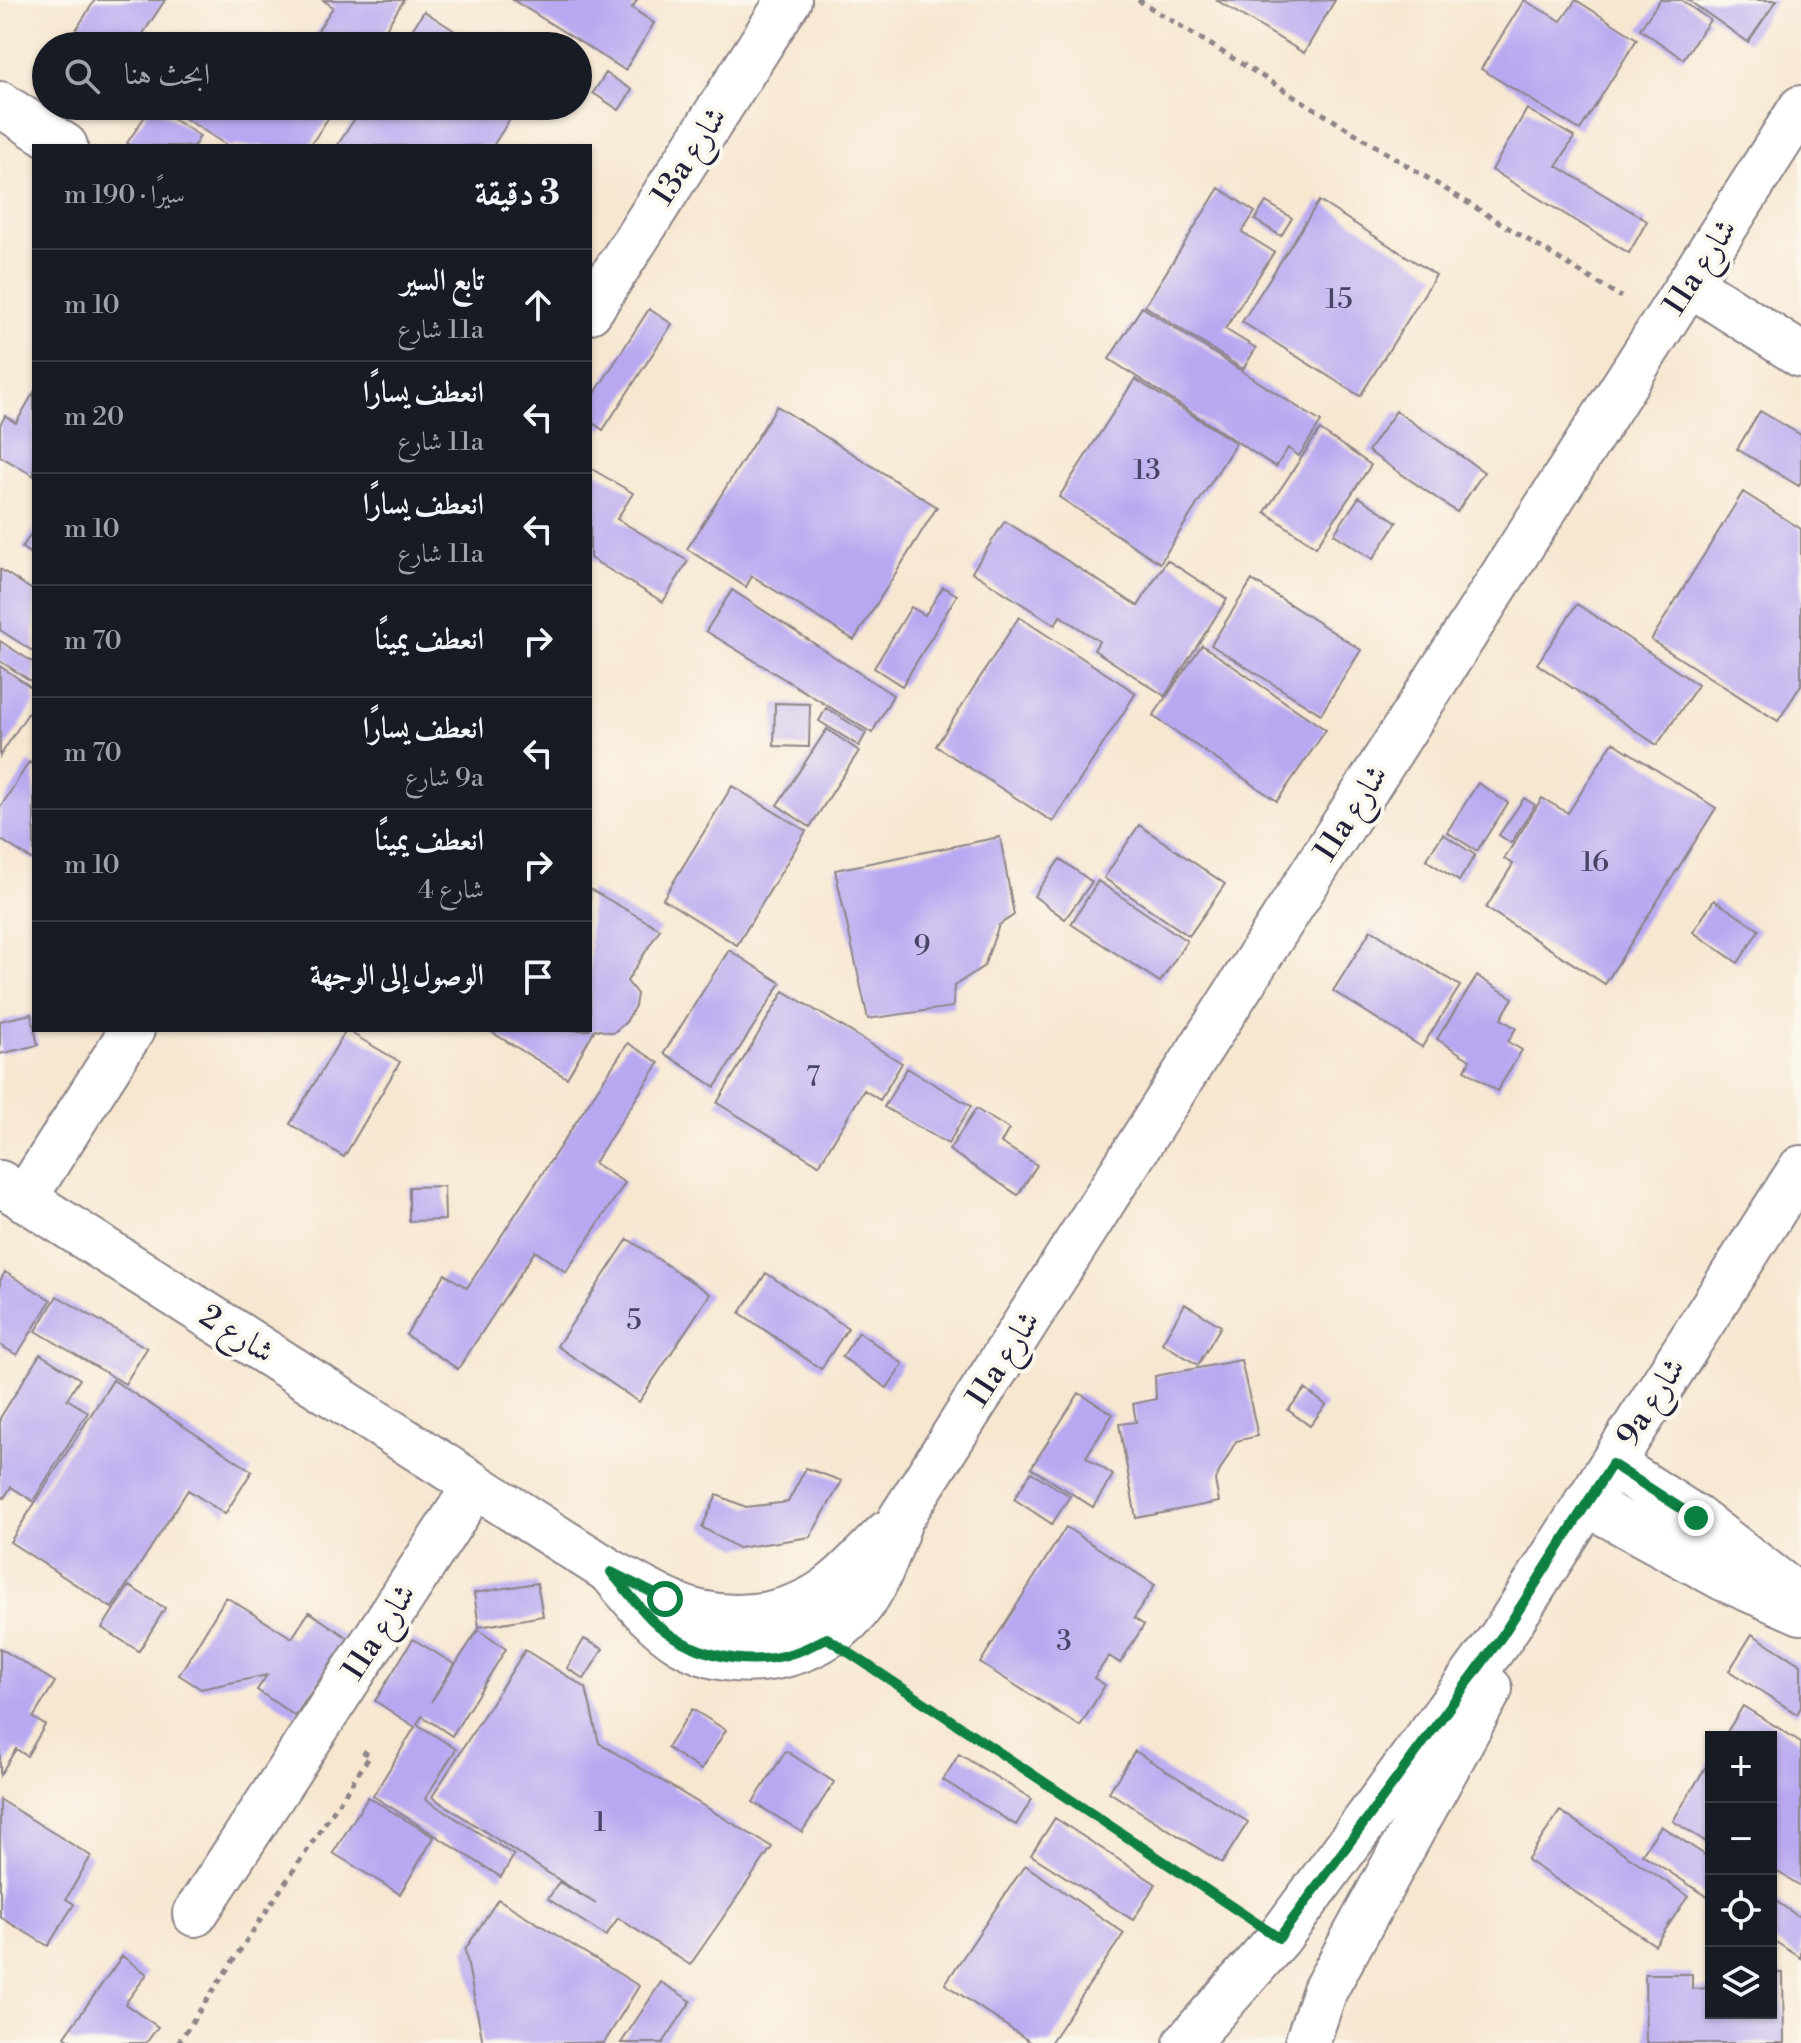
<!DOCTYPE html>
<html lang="ar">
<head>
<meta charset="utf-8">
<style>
  body { margin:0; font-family:"Libre Bodoni",Amiri,serif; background:#242831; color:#f1f3f6; direction:rtl }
  .controls { position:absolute; right:24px; bottom:24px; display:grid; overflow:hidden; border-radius:0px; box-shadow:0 2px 6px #0004 }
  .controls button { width:72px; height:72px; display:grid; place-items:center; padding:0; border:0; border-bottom:2px solid #363941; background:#171b24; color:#f1f3f6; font:40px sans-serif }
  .stop { position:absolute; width:24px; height:24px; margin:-18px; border:6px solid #0b8043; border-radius:50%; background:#fff }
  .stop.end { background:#0b8043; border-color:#fff; box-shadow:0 2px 8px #0008 }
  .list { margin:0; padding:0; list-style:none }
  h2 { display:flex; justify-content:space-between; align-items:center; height:104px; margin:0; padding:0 32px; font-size:34px }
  h2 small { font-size:26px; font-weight:400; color:#9ea1a6 }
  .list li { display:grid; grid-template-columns:52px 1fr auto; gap:24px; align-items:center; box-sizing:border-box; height:112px; padding:0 32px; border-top:2px solid #363941 }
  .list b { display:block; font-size:30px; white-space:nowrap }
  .list p { margin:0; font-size:26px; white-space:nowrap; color:#9ea1a6 }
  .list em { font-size:26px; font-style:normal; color:#9ea1a6 }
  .icon { flex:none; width:44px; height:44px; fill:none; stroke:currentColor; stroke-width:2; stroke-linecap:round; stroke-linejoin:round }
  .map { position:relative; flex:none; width:1801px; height:2043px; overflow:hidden; direction:ltr }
  .search { position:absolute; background:#171b24; box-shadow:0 2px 6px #0004; left:32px; top:32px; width:560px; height:88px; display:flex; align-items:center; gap:20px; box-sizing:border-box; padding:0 28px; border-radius:44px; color:#9ea1a6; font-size:30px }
  .panel { position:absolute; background:#171b24; box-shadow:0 2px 6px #0004; left:32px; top:144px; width:560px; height:888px; border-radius:0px; direction:rtl }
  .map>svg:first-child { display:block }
  .building { fill:#b8a8f1 }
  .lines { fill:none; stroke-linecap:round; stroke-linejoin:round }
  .minor-casing { stroke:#8c8486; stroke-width:48 }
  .path { stroke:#8c8486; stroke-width:5; stroke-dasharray:6 6; stroke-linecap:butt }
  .minor { stroke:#fff; stroke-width:44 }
  .route { stroke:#0b8043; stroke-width:10 }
  .labels { text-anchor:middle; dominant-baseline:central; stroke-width:8; stroke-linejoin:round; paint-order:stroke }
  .number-label { font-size:28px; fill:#484468 }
  .street-label { font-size:32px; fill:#22223b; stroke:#fbf7ec }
</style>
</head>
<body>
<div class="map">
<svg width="1801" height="2043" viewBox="0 0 1801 2043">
  <rect width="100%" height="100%" fill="#fbf7ec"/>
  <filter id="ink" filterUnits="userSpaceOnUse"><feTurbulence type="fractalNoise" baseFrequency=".0125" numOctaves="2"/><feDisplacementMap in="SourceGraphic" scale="16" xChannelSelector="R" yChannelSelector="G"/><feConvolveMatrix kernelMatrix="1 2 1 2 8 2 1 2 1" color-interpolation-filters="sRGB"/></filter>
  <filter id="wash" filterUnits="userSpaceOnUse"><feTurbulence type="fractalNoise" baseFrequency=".006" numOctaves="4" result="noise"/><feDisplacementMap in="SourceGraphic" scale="32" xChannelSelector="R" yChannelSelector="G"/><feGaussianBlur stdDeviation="1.8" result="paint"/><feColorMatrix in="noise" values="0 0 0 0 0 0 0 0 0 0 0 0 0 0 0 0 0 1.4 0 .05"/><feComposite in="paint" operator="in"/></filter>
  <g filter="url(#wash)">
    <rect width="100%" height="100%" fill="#f7e7d1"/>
    <g id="blocks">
      <!-- building -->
      <path class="building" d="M95 0H165L135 46H70L67 44Z
        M323 0H404L375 46H308L333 7Z
        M513 0H637L632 8 654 23 625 70Z
        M1216 0 1265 2 1335 0 1304 53Z
        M1524 0 1561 21 1576 0 1637 39 1580 130 1481 69Z
        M1660 0H1681L1710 20 1683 59 1640 29Z
        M1688 0H1777L1748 42Z
        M424 11 478 46H402Z
        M146 35 162 46H139Z
        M606 73 632 90 619 110 593 93Z
        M152 106 200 136 194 146H132L127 143Z
        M166 106H255L266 113 270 106H336L310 146H228Z
        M363 106H518L493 146H337Z
        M1527 109 1574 137 1557 166 1647 221 1629 253 1492 170Z
        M1219 188 1255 212 1242 232 1274 252 1225 329 1256 348 1243 369 1145 306Z
        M1319 201 1436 275 1360 396 1242 322Z
        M1266 202 1292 218 1281 236 1255 220Z
        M1142 307 1321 422 1299 456 1288 448 1276 467 1109 359Z
        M649 309 672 324 603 430 590 421V401Z
        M1135 379 1236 443 1160 563 1059 497Z
        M34 392V476L0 456V425L5 416 16 423Z
        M777 406 937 507 854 640 752 576 746 587 687 549Z
        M1396 411 1484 472 1457 512 1368 451Z
        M1760 411 1801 435V482L1799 486 1737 449Z
        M1320 430 1371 465 1316 547 1265 512Z
        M590 468 633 493 617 519 688 561 663 602 590 558Z
        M1743 492 1801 529V685L1778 721 1651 640Z
        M1359 497 1397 522 1373 559 1334 534Z
        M1005 521 1138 606 1167 560 1227 599 1165 696 1094 650 1099 641 1060 616 1055 625 972 572Z
        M34 529V556L22 548Z
        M0 569 34 591V652L0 630Z
        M1252 580 1361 650 1321 714 1211 645Z
        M943 587 957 595 902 686 874 668 911 607 925 615Z
        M732 590 893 695 872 733 706 631Z
        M1577 604 1698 685 1657 745 1537 664Z
        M1019 617 1136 693 1053 822 936 746Z
        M0 641 34 663V683L0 661Z
        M1202 645 1326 730 1277 801 1153 716Z
        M0 666 34 689V704L0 756Z
        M775 703 810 704 809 747 774 746Z
        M826 708 866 733 859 746 819 721Z
        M827 729 859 751 810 827 777 805Z
        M1613 742 1716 808 1605 984 1486 908 1513 864 1504 859 1542 798 1568 813Z
        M29 762 34 766V861L0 839V808Z
        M1478 783 1508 803 1477 851 1447 832Z
        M732 786 806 831 737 945 663 899Z
        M1524 798 1535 805 1511 843 1499 835Z
        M1139 825 1225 884 1189 936 1104 878Z
        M1443 834 1475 855 1459 881 1426 860Z
        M1000 837 1014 915 999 925 984 966 954 986 953 1007 868 1019 835 870Z
        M1060 859 1092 882 1065 919 1034 896Z
        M1098 881 1187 941 1160 982 1071 924Z
        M590 889 660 929 627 981 637 994 635 1006 626 1022 613 1033 595 1029 567 1078 488 1030H590Z
        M1714 900 1759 930 1738 963 1693 932Z
        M1371 930 1460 986 1422 1047 1333 991Z
        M729 950 781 983 715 1087 664 1053Z
        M1477 976 1513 998 1501 1019 1516 1028 1508 1042 1522 1050 1497 1091 1465 1070 1470 1060 1437 1039Z
        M784 991 902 1063 880 1100 864 1090 819 1165 717 1103Z
        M31 1014 38 1045 0 1054V1021Z
        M346 1030 400 1062 344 1157 290 1124Z
        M628 1043 659 1063 594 1163 625 1183 566 1272 535 1251 458 1369 406 1335 445 1274 467 1288Z
        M907 1068 971 1106 948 1144 884 1107Z
        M976 1109 1009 1129 1001 1143 1037 1165 1018 1195 949 1150Z
        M444 1186 445 1220 409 1221V1187Z
        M628 1239 710 1294 639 1402 557 1346Z
        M5 1272 51 1300 17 1355 0 1345V1281Z
        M766 1273 848 1328 821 1369 740 1313Z
        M57 1296 147 1348 125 1384 36 1331Z
        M1185 1304 1221 1326 1198 1365 1162 1343Z
        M859 1332 903 1364 887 1388 842 1357Z
        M40 1354 80 1379 67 1399 88 1412 33 1501 11 1487 4 1498 0 1496V1418Z
        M1241 1360 1258 1436 1236 1441 1215 1480 1219 1502 1136 1518 1119 1424 1136 1422 1133 1404 1156 1399 1155 1376Z
        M113 1380 252 1471 225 1514 188 1490 112 1608 10 1542Z
        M1305 1389 1326 1405 1310 1426 1288 1410Z
        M1079 1393 1113 1414 1086 1457 1113 1475 1093 1507 1031 1468Z
        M806 1468 842 1481 810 1537 738 1548 702 1527 717 1495 746 1507 788 1502Z
        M1031 1472 1070 1496 1052 1524 1014 1499Z
        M1066 1527 1155 1585 1134 1618 1144 1625 1120 1663 1109 1656 1094 1678 1105 1685 1080 1726 980 1663Z
        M537 1583 543 1616 479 1627 474 1593Z
        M129 1586 165 1608 139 1651 102 1628Z
        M226 1597 292 1638 309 1612 348 1638 295 1716 257 1690 267 1675 201 1689 179 1675Z
        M478 1630 506 1649 452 1736 422 1716 417 1724 456 1749 425 1799 514 1855 501 1877 373 1796 415 1727 375 1701 413 1639 454 1664 431 1702Z
        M1752 1634 1801 1665V1707L1797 1714 1729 1671Z
        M584 1639 603 1649 584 1679 567 1668Z
        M0 1648 55 1682 33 1718 45 1725 27 1756 16 1749 0 1775Z
        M525 1650 586 1688 599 1743 772 1847 690 1965 618 1918 606 1936 548 1899 559 1882 596 1904 432 1797Z
        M1743 1706 1801 1742V1886L1771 1868V1737H1724Z
        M692 1709 726 1730 701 1770 667 1748Z
        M786 1751 834 1782 802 1832 753 1802Z
        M1135 1751 1248 1822 1222 1863 1109 1792Z
        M959 1754 1032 1799 1016 1825 943 1780Z
        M1711 1758V1845L1673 1821Z
        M368 1797 434 1837 400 1894 333 1853Z
        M0 1800 91 1856 66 1899 74 1904 48 1946 0 1917Z
        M1560 1811 1688 1896 1655 1945 1527 1860Z
        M1055 1818 1156 1884 1133 1920 1031 1855Z
        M1661 1826 1711 1859V1899L1642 1854Z
        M1025 1865 1124 1933 1050 2043H1032L945 1984Z
        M1771 1898 1801 1918V1958L1771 1939Z
        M498 1899 639 1986 604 2043H483L465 1950Z
        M122 1956 147 1974 125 2004 158 2027 146 2043H74L65 2036Z
        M1771 1973H1783L1784 2043H1646L1645 1974H1692V1989L1711 1988V2013H1771Z
        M661 1982 691 2001 663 2043H621Z"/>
    </g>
  </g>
  <g filter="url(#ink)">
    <use href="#blocks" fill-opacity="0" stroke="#8c8486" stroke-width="2"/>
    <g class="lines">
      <defs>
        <path id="minor" d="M0 104 65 146
          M1689 283 1801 355
          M590 311 789 0
          M0 1183 611 1572C639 1586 669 1606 700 1613 745 1623 798 1614 834 1584 853 1569 869 1550 887 1533
          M24 1199 132 1030
          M1612 1464 1696 1518 1790 1590
          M1586 1503 1723 1578 1801 1612
          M611 1572C632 1597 652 1624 681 1642 736 1675 814 1660 856 1612 879 1585 889 1550 901 1518L1801 108
          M195 1914 475 1486
          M1186 2043 1279 1938 1502 1636 1801 1168
          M1307 2043 1325 1990 1490 1689"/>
      </defs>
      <!-- minor casing -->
      <use href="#minor" class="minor-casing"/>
      <!-- path -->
      <path class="path" d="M1138 0 1621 297
        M871 1667 1236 1909
        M178 2043 370 1756 361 1750"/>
      <!-- minor -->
      <use href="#minor" class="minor"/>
    </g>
  </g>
  <g class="lines" filter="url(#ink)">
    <!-- route -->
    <path class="route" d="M665 1599 611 1572C624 1588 637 1605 651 1619 687 1654 745 1669 793 1653 805 1650 816 1643 827 1638L1279 1938 1502 1636 1612 1464 1696 1518"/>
  </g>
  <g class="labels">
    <!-- number labels -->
    <g class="number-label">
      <text x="1339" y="299">15</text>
      <text x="1147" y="470">13</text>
      <text x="1595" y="862">16</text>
      <text x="922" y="946">9</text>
      <text x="813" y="1077">7</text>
      <text x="634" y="1320">5</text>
      <text x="1064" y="1641">3</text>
      <text x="600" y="1822">1</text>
    </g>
    <!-- street labels -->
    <g class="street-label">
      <text transform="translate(689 156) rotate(-57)">13a شارع</text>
      <text transform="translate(1700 267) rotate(-57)">11a شارع</text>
      <text transform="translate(1351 813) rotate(-57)">11a شارع</text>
      <text transform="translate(237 1334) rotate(32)">شارع 2</text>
      <text transform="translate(1003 1359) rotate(-57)">11a شارع</text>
      <text transform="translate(1651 1402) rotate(-57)">9a شارع</text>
      <text transform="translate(379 1632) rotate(-57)">11a شارع</text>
    </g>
  </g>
</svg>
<div class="controls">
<button>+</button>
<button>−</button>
<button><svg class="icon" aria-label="locate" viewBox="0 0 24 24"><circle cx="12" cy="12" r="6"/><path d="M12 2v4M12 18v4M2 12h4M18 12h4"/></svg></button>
<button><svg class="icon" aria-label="layers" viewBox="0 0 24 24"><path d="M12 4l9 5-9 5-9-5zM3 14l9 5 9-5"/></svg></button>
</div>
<div class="stop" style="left:665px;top:1599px"></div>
<div class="stop end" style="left:1696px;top:1518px"></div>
<div class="search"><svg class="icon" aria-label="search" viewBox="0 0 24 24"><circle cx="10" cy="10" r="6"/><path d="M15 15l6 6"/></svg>ابحث هنا</div>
<section class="panel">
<h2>3 دقيقة<small>سيرًا · 190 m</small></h2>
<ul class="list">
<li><svg class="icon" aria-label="ahead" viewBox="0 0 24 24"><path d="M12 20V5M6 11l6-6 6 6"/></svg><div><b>تابع السير</b><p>11a شارع</p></div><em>10 m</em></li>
<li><svg class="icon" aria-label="left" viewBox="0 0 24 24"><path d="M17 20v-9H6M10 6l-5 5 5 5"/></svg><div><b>انعطف يسارًا</b><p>11a شارع</p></div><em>20 m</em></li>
<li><svg class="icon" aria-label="left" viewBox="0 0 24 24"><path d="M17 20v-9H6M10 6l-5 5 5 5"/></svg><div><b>انعطف يسارًا</b><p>11a شارع</p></div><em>10 m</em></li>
<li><svg class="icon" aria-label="right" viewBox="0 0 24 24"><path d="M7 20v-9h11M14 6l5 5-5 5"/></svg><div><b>انعطف يمينًا</b></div><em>70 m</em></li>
<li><svg class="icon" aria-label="left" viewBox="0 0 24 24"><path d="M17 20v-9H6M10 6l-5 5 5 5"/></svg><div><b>انعطف يسارًا</b><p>9a شارع</p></div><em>70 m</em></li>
<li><svg class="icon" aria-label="right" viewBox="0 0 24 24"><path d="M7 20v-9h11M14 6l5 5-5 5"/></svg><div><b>انعطف يمينًا</b><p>شارع 4</p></div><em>10 m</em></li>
<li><svg class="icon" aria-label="arrive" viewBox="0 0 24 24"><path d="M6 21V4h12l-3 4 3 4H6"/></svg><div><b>الوصول إلى الوجهة</b></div></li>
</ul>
</section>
</div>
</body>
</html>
